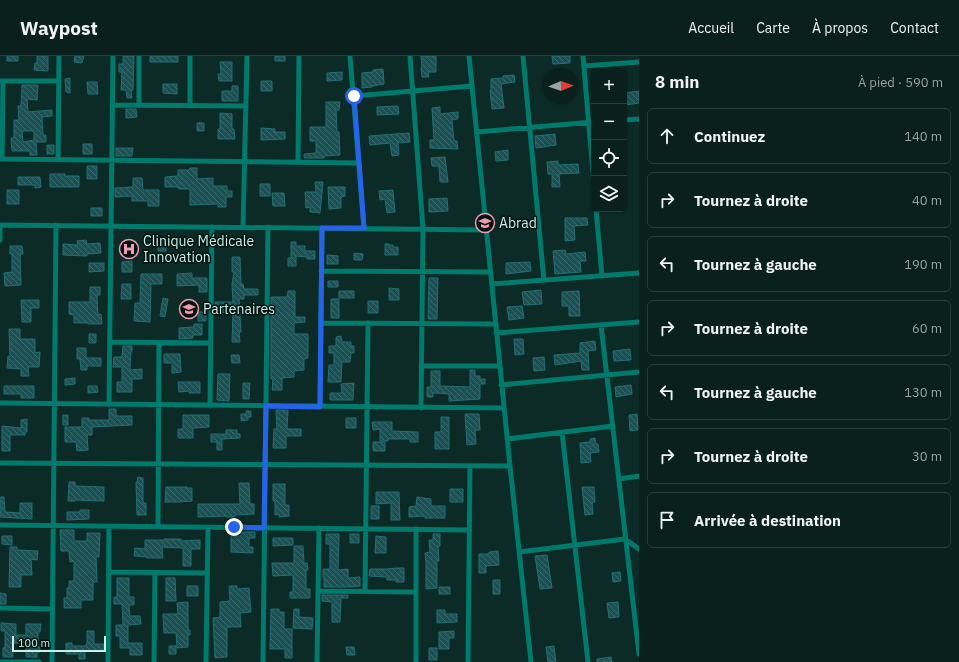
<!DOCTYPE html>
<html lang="fr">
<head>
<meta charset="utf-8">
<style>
  body { margin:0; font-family:"IBM Plex Sans",sans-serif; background:#172d2a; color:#f1f3f6 }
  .controls { position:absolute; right:12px; top:12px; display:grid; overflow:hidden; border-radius:6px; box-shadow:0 1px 3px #0004 }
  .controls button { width:36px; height:36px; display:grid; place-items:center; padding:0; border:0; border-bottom:1px solid #293e3b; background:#09201d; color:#f1f3f6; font:20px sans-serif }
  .compass { position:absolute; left:543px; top:12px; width:36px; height:36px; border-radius:50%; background:#09201d; box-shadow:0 1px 3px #0004; rotate:88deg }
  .scale { position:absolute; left:12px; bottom:10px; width:94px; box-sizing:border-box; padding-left:4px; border:2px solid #c6f2e9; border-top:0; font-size:11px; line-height:14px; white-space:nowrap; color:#c6f2e9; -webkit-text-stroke:3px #01120f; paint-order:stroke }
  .stop { position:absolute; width:12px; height:12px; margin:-9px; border:3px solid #2563eb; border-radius:50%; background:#fff }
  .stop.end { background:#2563eb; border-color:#fff; box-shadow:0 1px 4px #0008 }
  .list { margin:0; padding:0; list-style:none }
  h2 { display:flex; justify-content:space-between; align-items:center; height:52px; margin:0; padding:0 16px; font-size:17px }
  h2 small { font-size:13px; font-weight:400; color:#99a3a4 }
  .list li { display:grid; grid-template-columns:26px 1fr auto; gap:12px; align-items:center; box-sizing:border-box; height:56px; margin:0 8px 8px; padding:0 8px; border:1px solid #293e3b; border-radius:6px }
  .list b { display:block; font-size:15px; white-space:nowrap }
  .list em { font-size:13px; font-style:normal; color:#99a3a4 }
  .icon { flex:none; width:22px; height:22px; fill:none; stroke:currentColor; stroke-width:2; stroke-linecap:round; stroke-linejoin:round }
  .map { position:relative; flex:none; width:639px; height:606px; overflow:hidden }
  header { display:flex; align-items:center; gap:24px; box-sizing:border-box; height:56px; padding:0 20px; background:#09201d; border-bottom:1px solid #293e3b }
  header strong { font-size:19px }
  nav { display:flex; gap:22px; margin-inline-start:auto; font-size:14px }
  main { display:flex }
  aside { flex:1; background:#09201d }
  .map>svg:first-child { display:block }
  .built { fill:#163934 }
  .building { fill:url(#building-back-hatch); stroke:#217076; fill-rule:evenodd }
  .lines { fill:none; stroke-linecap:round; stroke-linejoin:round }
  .street { stroke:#007a6d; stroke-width:5 }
  .route { stroke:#2563eb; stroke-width:5 }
  .labels { text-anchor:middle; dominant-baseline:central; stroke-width:3; stroke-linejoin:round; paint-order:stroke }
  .poi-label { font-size:14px; fill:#c6f2e9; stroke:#01120f; text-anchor:start }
</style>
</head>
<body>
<header>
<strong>Waypost</strong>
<nav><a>Accueil</a><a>Carte</a><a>À propos</a><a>Contact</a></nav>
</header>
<main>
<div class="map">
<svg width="639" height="606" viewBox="0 0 639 606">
  <defs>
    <pattern id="building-back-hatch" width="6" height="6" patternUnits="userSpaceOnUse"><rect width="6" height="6" fill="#1b5155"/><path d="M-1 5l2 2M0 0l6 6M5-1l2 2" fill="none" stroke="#3b6a6d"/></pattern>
  </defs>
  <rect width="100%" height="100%" fill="#0c2b27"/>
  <!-- built -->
  <path class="built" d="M136 184 137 201H122V185Z"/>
  <!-- building -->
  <path class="building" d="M7 0H18V5H7Z
    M37 0H48V15L34 14 35 7H37Z
    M75 0H84L82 7 74 6Z
    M123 0H134L133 34H131L132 42H127L126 34H121L122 16H119V8H123Z
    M150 0H178V6H150Z
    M275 0H285V5H275Z
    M421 0H436V16H428L429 21H422L421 11H422Z
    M552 0H570V7L553 8Z
    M220 6H232V25H219L218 18H221Z
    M383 13 384 28 372 30V31L362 32V17L373 16V14Z
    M342 16V24L327 25V17Z
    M514 19 515 26 501 28 504 52 492 53 490 34H491V23L503 22V20Z
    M70 22V37L66 36 65 23Z
    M261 25H272V35H261Z
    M87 26H97L98 38H88Z
    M163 28H177V38L163 37Z
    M22 29H38L37 44 27 43 28 56 52 54V60L42 61 43 79H46V86H36L37 99H30V95H12L11 82H14V64H19L18 50H21ZM22 75H34V84L23 86Z
    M232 30H238V45H222V35H232Z
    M639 35V47L625 49 624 37Z
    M326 46H340L339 54H336L337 76H339L340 99 324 100V102H304V98L316 97V85H310V71H326Z
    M398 50 399 58 377 59V51Z
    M440 51V58L458 56V63L452 64 454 85H457L458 93 430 92V84H434L432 52Z
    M126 53H136L137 61 126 62Z
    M220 57 232 58V73H234L235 83H218V73H220Z
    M197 67H204V75H197Z
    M261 72 275 73V76H285V83L261 84Z
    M409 77 410 86 398 87 399 99 392 100 390 87 370 89 369 80Z
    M555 78 556 89 536 92 535 80Z
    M83 88H92V98H83Z
    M47 89H54V98H47Z
    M116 92H133L132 100H116Z
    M508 94V104L496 105 495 96Z
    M445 101 448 126H440L439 110H432L431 102Z
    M558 105V109L578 108 579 117 559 118 560 131H552V118H548L547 106Z
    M87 110H97V123H87Z
    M190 112H197V123L213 122V130H227V135H232V141H226V151H218V148L190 149V133H179L178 131H165V121L178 120V114H189Z
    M50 118H65V120H79V131H50Z
    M18 121H40L41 131 35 132V129H18Z
    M133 122H142L143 134H159V150H148V145H132V140L115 141V132L133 131Z
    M315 126H323L320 157 310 156V151L306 152 305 136H316Z
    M260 128H270V140H260Z
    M328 131H345V140L341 141V152L329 153Z
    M7 134H19V148H7Z
    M393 134 395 156 387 157 385 143 380 144 379 135Z
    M272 137H284L285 150H273Z
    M447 142 448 155 429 156V143Z
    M91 152H102V160H91Z
    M565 162H587L588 169 574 170 575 184 565 185Z
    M86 184 87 188 100 187 101 197 87 198V200L63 199V188L78 189 77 185Z
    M158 184 166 185V195H158Z
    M291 186H296V190H305V195H315V203H307V201L296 200V210H288V202H291Z
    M385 188H389V189H393V191H398V199H385Z
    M10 190H22L23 198H20L21 229 5 230 4 217 12 216V198H10Z
    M565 194 566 198 585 196 586 205H580L581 216 555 218 553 195Z
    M354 197 363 198 362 204H354Z
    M327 199 338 200V208H327Z
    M232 201H240L241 228H243L244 233H258V239H244V243H239L241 276H239L240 286H232L233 256 215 257V246H233L232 228 234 216H232Z
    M132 205V216H122V206Z
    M530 206 531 215 506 218V207Z
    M89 207H104V215L89 216Z
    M192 217V222H207V236H199V229L177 230V218Z
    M141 218H162V228H151L150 266 134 265 135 247H140Z
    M429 222H438L437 263H428Z
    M328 225H338V231H328Z
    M122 228H131V243H121Z
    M90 231H100V239H97L98 259 101 258 102 268H88V267H74V259L69 258V246H90Z
    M389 232 399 233V244H389Z
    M541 234 542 248 524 249 522 236Z
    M288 235H295V261H305V266L294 267V278H308V302L304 303V314L294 315V321L282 322V334H272L273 323H271V241H287Z
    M339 235H354V242H339Z
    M579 235 580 260H569V250H562V236Z
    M163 242 168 243 165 261 160 260Z
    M331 243H339V262H331Z
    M21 244H39V252H31V266H22Z
    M368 245H378V257H368Z
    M522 250 524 262 509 264 507 251Z
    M198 256H206V265H198Z
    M194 268H202V279H193V282L179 283V272L194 271Z
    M9 273H20V283H35V297L40 296 39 311H28L29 320H21V313L7 312 8 300 10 301Z
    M89 278H96V287H89Z
    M341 280 342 286H351V290H354V297H351L350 306H342L341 326H328L329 309H334V297H329V290H336V281Z
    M514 283H523L524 298 515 299Z
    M595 285 596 294 588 295 589 314H582L581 305 555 309 554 299 580 297V287Z
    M123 290H132V295H131L130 314 142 313V323H132V336H117V326H122V311H113L114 301H122Z
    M77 292H86V302H101V310H87V314H81L80 303H77Z
    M630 293 631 304 614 305 613 295Z
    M164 298H180L181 316 172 317V307H164Z
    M231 299H239L240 307H232Z
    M544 301 545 314 534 315 533 302Z
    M470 314H475V320H480V323H485V328H480V343L449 345V338L433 337V341H427V331H431V315H440V330L470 331Z
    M218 318H230L229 345 217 344Z
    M75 322V328L65 329V323Z
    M178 326H200V337H189V335L179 336Z
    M243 327H250L249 343H243Z
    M354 327 353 344H330V337H342L341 328Z
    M631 329 632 338 616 341 615 331Z
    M4 330H34V342H21V338H4Z
    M88 330H97L98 336 88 337Z
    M109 353H116V360H132V369L92 371V379H87L88 394 77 395 76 386H65V371H82V362H89V364H109Z
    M276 354H288L287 373H301V380H286V392H273L274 373H277Z
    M246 355H251V361H248V364L241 365V358H246Z
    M465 358H479L480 374H475L476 388 467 389Z
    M637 358 638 374 630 375 629 359Z
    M63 359H68V369H63Z
    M183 359H209V371L193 372V382H178V373H183Z
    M441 361H449V393H435V376H441Z
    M346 362H356V372H346Z
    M27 363V376H25V379H10V395H2V370L21 372V364Z
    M372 366H392V375L418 376V386H410V383H388V385H380V373L373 374Z
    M226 374H237V378H240V382L222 383V394H217V386H211V378H226Z
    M595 382 596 388H598L599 396 590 397 591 406 581 407 580 387 590 386V383Z
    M373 386H385V395H373Z
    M138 421 143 422V447H146V459H137L136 426H137Z
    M69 426H75V430L104 431V445L75 444V445H68Z
    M239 427H249L250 448H254V458L235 459V461H226V460L198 461V448H240Z
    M273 428H285V449H289V460L279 461V458L275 459V445H273Z
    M166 431H187V432H192V445L179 446H165Z
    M582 431H594L595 446H592L593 458 585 459Z
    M450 433H463V446H450Z
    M376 436H399L400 464H391V447L376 448Z
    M0 441H4L5 456 20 457V447H32V463L0 461Z
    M417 441 431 443V450H445V462H425V460L409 461V451L416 450Z
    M371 450H379V463H371Z
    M80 454H89V463L67 464V456H80Z
    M60 474H74V485H87V477H100L99 501H96L97 526H93V544H81V552H64V542H67V532H69V525H74V505L70 506 69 495H61Z
    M241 476H255V482H249V491H253V497L231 496V480H241Z
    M326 478H339L338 514 348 513V522L360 521V530L349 531H324V521H323V513H330V488H326Z
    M350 478H359V487H350Z
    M433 478H440V490H438L439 505H437V532L426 533V506L425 497 430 496 429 484H433Z
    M2 480H12V489L2 488Z
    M376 480 386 481V497H375Z
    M273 482H293V489L273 490Z
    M164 483H181V485L200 484V493H191V510H183V492L162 491 163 502H147V501L134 500 135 492 145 493V484H164Z
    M294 490H303L304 507H307L308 514H306V533H310V542H290V536H293V519L273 520 272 507H294Z
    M10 491H17V494L38 495 37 504 31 503 32 519H21V531H9Z
    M498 495 499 509 486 510V517H479V498H489V496Z
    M547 499 552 532 540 533 535 500Z
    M397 512H404V526H396V524H387V521L369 520 370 513H387Z
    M620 516 621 525 613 526 612 517Z
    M117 522H129V541H134V549H129L130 560H140L141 568 128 569V587H142V599H130V592H120V580H116V569H123L122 548H114V541H117Z
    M166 522H175L176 545H166Z
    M493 524H500V538H493Z
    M187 530H198V540H187Z
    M229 530H237V533L249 532 251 556 240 557 241 571H227V601L215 602 213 562 220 561V546L230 545Z
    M439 531H450V538H439Z
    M0 537 6 538V548H0Z
    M322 539H348V542H341L340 566H332V546L322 545Z
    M188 546V574H190V579H188V591L177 592 176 577H164L163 558H178L177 547Z
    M618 546 619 561 609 562 607 547Z
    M271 553H279V556H284V573H292V602H285V593H270Z
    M294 553H299V561L313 562 312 573 293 572Z
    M437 554H445V558H457V566L437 567Z
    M1 567 16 568V579H26V568H41L40 576H38V591H40V596H37V601H26V587H13V601H3V592H5V575H1Z
    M87 575H94V588H104V595H85V603H79V598H66V587H72V590H86V588H87Z
    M454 575V582H449V593H439V576Z
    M169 590H176V598H169Z
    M554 590 556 606H548L546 591Z
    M346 591H354L355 599H347Z
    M429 592H437V604H429Z
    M611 601 612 606H597V603Z"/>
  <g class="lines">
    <!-- street -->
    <path class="street" d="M350 0 364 172
      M410 0 423 173 421 352
      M469 0 510 410 531 606
      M523 0 544 225
      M583 0 594 129
      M584 10 639 6
      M0 25H59
      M354 40 472 30
      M112 49 246 50
      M139 49V0
      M190 50V0
      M624 64 639 63
      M477 76 594 66
      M0 103 359 107
      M2 103 3 25
      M58 104 59 0
      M298 106 299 0
      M596 153 602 220
      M0 169 486 174
      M243 171 247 0
      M0 184V169
      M321 215 491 216
      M492 228 639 217
      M321 267 496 268
      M601 269 639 598
      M496 277 639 266
      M110 286 211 287
      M421 310H500
      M501 329 639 316
      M0 347 504 352
      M109 349 113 0
      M210 350 212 171
      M320 351 322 172
      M562 376 588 606
      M507 383 613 370
      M0 407 510 410
      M619 423 639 420
      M0 469 469 474
      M158 470 159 287
      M519 496 625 483 639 493
      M109 516 207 517
      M318 535 416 536
      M365 535 368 267
      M0 552 52 553
      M0 606H39
      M52 606 56 169
      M108 606 109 470
      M154 606 155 517
      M206 606 208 471
      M263 606 268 171
      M317 606 319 472
      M416 606V473
      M468 606 470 410"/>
  </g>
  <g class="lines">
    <!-- route -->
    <path class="route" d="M234 471 264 472 266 350 320 351 322 172H364L354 40"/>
  </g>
  <!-- icons -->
  <defs>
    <symbol id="school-ring" viewBox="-11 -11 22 22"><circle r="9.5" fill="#01120f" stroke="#f19ab1" stroke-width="1.5"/><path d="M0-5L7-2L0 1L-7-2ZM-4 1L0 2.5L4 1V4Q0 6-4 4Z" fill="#f19ab1"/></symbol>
    <symbol id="hospital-ring" viewBox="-11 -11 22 22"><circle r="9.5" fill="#01120f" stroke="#f19ab1" stroke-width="1.5"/><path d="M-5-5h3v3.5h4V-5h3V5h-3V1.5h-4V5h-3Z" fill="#f19ab1"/></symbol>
  </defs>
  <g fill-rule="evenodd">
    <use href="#school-ring" x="474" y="156" width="22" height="22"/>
    <use href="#hospital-ring" x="118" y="182" width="22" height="22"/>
    <use href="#school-ring" x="178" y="242" width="22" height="22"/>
  </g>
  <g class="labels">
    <!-- poi labels -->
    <g class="poi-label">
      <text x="499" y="167">Abrad</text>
      <text x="143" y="185">Clinique Médicale<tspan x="143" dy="16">Innovation</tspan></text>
      <text x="203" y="253">Partenaires</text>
    </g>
  </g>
</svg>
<div class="controls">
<button>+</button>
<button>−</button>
<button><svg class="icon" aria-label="locate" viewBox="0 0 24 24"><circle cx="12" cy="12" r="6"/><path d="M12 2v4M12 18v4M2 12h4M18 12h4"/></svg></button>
<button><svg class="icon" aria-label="layers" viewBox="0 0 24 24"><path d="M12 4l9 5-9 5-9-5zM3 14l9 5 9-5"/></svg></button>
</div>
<svg class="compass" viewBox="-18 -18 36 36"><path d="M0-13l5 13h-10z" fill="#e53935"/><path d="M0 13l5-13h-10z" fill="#99a3a4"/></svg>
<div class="scale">100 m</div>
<div class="stop" style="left:354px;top:40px"></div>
<div class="stop end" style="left:234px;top:471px"></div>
</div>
<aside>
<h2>8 min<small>À pied · 590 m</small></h2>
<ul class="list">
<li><svg class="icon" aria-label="ahead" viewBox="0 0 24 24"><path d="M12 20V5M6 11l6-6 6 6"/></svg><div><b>Continuez</b></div><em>140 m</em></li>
<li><svg class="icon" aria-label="right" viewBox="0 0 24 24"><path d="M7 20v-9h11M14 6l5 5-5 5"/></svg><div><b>Tournez à droite</b></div><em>40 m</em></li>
<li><svg class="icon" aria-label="left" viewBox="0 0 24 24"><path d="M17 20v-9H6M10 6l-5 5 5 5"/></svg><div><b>Tournez à gauche</b></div><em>190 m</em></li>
<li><svg class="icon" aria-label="right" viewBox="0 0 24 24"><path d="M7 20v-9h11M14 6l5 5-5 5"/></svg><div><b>Tournez à droite</b></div><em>60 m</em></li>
<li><svg class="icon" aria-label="left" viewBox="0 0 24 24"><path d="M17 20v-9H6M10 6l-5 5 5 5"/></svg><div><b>Tournez à gauche</b></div><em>130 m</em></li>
<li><svg class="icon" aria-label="right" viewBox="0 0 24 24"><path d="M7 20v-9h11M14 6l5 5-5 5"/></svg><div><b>Tournez à droite</b></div><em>30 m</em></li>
<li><svg class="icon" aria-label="arrive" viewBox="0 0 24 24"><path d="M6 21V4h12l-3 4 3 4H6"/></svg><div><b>Arrivée à destination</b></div></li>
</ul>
</aside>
</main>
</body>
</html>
